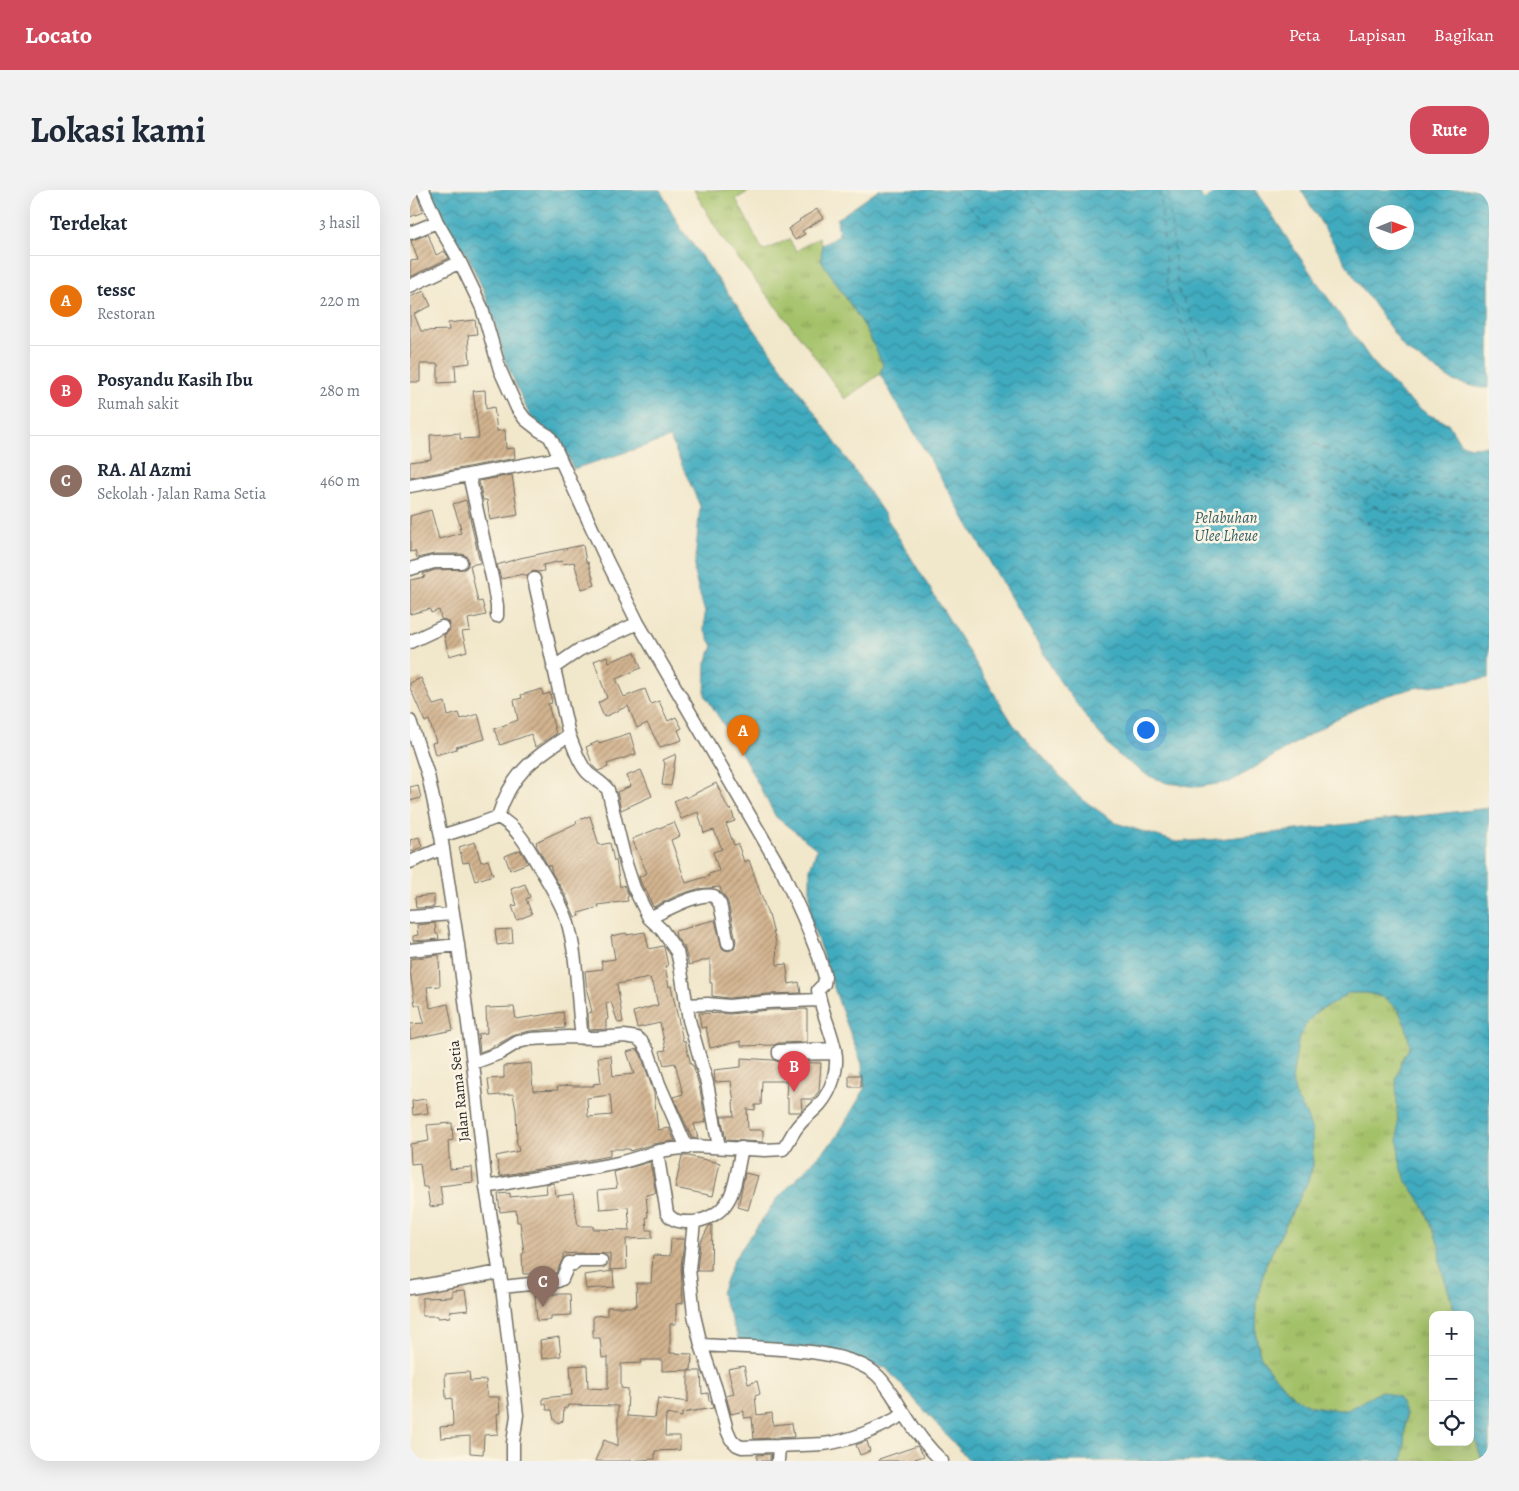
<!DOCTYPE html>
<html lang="id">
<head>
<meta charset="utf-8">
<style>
  body { margin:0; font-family:Alegreya,serif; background:#f2f2f3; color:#1f2937 }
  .controls { position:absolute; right:15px; bottom:15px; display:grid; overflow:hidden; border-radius:10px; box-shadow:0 5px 20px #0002 }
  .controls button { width:45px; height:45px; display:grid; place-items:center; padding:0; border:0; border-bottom:1px solid #e0e1e3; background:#fff; color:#1f2937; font:25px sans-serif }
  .compass { position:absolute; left:959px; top:15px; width:45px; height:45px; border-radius:50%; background:#fff; box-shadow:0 5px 20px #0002; rotate:89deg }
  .you { position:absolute; left:735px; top:539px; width:18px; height:18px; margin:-12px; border:4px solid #fff; border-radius:50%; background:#1a73e8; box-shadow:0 0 0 8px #1a73e833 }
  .badge { display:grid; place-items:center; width:32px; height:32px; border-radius:50%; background:#d1495b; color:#fff; font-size:16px; font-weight:700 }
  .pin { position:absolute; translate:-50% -41px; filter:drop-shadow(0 1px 2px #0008) }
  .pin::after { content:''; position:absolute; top:26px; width:18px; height:15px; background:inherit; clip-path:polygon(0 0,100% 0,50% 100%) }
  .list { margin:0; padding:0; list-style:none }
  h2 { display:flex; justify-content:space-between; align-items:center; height:65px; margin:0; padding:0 20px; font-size:21px }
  h2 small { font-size:16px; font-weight:400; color:#747a83 }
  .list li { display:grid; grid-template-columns:32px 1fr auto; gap:15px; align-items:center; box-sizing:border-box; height:90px; padding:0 20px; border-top:1px solid #e0e1e3 }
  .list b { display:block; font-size:19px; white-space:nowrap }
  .list p { margin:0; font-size:16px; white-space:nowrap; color:#747a83 }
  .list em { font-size:16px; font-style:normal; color:#747a83 }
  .icon { flex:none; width:28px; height:28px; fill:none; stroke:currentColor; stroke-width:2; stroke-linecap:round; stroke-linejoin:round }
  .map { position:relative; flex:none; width:1079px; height:1271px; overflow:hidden; border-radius:20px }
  header { display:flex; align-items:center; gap:30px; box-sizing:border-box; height:70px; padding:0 25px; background:#d1495b; color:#fff }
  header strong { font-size:24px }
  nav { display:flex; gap:28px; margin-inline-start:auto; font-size:18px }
  .intro { display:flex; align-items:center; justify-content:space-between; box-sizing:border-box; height:120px; padding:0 30px }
  h1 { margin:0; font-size:35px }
  .button { padding:12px 22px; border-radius:20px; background:#d1495b; color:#fff; font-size:18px; font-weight:700 }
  main { display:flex; gap:30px; padding:0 30px }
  aside { flex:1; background:#fff; border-radius:20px; box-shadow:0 5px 20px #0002 }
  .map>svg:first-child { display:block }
  .grass { fill:url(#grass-tufts); stroke:#67764a }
  .water { fill:url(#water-waves); stroke:#366b75; fill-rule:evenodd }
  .pier { fill:#f1e7cb }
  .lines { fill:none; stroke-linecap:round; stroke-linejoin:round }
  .ferry { stroke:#335e66; stroke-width:1; stroke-dasharray:6 5; stroke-linecap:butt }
  .building { fill:url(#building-hatch); fill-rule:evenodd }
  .minor-casing { stroke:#706d63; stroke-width:15 }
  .minor { stroke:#fff; stroke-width:12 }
  .labels { text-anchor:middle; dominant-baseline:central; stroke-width:5; stroke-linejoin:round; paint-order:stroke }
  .street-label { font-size:15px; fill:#2b2b2b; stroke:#fcf5e5 }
  .water-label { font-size:16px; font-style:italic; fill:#335e66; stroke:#fcf5e5 }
</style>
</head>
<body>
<header>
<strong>Locato</strong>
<nav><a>Peta</a><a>Lapisan</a><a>Bagikan</a></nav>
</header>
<div class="intro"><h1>Lokasi kami</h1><a class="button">Rute</a></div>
<main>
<aside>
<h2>Terdekat<small>3 hasil</small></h2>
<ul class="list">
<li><span class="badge" style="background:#e8710a">A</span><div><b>tessc</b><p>Restoran</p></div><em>220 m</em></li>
<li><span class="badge" style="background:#e0444e">B</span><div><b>Posyandu Kasih Ibu</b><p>Rumah sakit</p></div><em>280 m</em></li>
<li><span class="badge" style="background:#8d6e63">C</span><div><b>RA. Al Azmi</b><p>Sekolah · Jalan Rama Setia</p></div><em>460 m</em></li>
</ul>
</aside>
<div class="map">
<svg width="1079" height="1271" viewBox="0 0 1079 1271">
  <defs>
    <pattern id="grass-tufts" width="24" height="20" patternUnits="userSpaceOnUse" patternTransform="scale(1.25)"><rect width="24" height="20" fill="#a3c168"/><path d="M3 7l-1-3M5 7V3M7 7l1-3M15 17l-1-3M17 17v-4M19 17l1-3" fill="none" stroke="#859d56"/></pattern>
    <pattern id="water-waves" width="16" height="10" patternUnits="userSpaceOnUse" patternTransform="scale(1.25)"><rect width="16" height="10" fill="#40abbf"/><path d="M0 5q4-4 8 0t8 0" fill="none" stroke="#368b9b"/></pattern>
    <pattern id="building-hatch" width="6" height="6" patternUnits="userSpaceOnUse" patternTransform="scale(1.25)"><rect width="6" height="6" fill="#d3b490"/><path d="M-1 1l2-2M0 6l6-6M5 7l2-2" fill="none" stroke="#ab9376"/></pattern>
  </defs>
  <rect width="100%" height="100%" fill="#fcf5e5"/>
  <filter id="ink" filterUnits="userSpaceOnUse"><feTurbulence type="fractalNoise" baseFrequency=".02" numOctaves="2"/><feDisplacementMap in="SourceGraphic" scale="10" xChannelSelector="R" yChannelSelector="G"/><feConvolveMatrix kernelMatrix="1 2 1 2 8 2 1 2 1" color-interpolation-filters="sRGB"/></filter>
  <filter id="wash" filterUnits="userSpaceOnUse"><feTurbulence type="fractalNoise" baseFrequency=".0096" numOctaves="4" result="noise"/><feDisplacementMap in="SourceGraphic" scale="20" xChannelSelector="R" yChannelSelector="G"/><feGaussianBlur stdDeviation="1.12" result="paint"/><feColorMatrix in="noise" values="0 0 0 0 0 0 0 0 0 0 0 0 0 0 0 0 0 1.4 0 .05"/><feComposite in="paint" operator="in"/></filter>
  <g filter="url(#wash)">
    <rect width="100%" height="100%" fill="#f1e7cb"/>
    <!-- grass -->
    <path class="grass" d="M284 0H341L326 9 353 61 379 49 386 61 409 47 412 55 411 70 455 137 473 175 470 184 435 209 397 156 312 48Z
      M938 803C950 803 963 802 974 808 988 815 1001 839 1000 855 999 860 993 867 991 872L995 988 1015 1019 1029 1055 1030 1074 1046 1125H1023V1252H1060V1232L1070 1264 1074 1271H993L996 1224 971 1201 939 1219H920L902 1216 885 1208 859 1180 850 1165 846 1146 847 1109 856 1074 897 993 903 976 896 924 886 907 882 889 888 852 895 836 907 821 924 813Z"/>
    <!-- water -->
    <path class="water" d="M20 0H250L270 37 405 223 473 322 603 534 669 607 706 633 766 652 809 649 1079 618V1271H1074L1070 1264 1060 1232V1125H1046L1030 1074 1029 1055 1015 1019 995 988 989 969 986 891 991 872 1000 856 996 837 989 821 975 808 958 803H938L924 813 907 821 895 836 888 852 882 889 886 907 896 924 902 940 903 976 897 993 856 1074 847 1109 846 1146 850 1165 859 1180 885 1208 902 1216 920 1219H939L971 1201 988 1207 996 1224 993 1271H560L476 1178 399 1159 331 1156 311 1103 324 1069 367 1009 426 948 454 900 452 874 434 827 400 728V679L407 659 366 627 333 566 295 505 296 473 303 456 294 440 295 423 284 383 290 316 260 248 163 279 151 250 130 239 119 224 94 168 85 133 73 99 57 65 31 29Z
      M469 0H846L882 56 961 170 994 206 1017 224 1038 233 1050 253 1060 257 1079 256V488L1004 498 969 508 926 529 820 592 788 597 757 593 737 585 708 565 682 535 649 490 470 184 473 175 455 137 411 70 412 55 429 46 427 29Z
      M891 0H1079V198H1071L1043 191 995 159 943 85ZM966 22H996V52H966Z"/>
    <!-- pier -->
    <path class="pier" d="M789 0H810L794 10Z"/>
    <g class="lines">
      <!-- ferry -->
      <path class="ferry" d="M543 0 802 266 976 340 1079 345
        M615 0 810 251 979 322 1079 327
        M750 0 758 102 818 236 983 305 1079 309
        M758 0 768 99 826 221 986 288 1079 291"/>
    </g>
    <g id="blocks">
      <!-- building -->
      <path class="building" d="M0 0H5L13 22 0 27Z
        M407 19 413 28 392 41 395 44 385 50 378 39 390 31 389 30Z
        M18 44 26 65 34 61 39 68 0 87V71L8 70 1 51Z
        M14 101 21 116 4 124 11 141 39 140 38 133 65 130 67 144 58 145 60 173 45 175 46 192 28 193V174H10V192H0V107Z
        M75 200 76 219 84 217 87 241 95 240 96 259 104 258 105 268 0 288V272L21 269 20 245 50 243V249L69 248 63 201Z
        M102 285 108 325 80 330 77 310H73L69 291Z
        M56 310 70 373 60 375 68 412 72 411 76 425 58 429 60 441 52 442 57 461 39 466 34 445 39 441 40 434 36 430 31 429 29 420 21 423 20 419 0 424V390L15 387 13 384 25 380 55 379 58 376V368L55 365 51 364H24L7 368 5 361 0 362V326L21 320 29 349 51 343 49 338H51L43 314Z
        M173 355 176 372H178L185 395 172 399 164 372 153 374 152 371 133 375 134 381 128 382 123 381 117 385H114L113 384 91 389 87 375 110 368Z
        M225 462 231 478 206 489 214 507 235 499 241 514 249 511 258 531 266 527 272 538 268 540 272 550 250 557 237 533 227 538 218 516 194 527 188 513 197 508 184 471 197 466 199 472Z
        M11 488 23 515 35 512 38 526 49 523 51 529 68 524 75 549 46 557 47 559 25 565 22 553 26 552 19 530 15 532 0 498V493Z
        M132 499 133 505 140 503 142 513 138 514 146 544 125 557 121 544 90 555 84 539 108 530 104 510 112 508 111 505Z
        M220 543 226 564 197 574 198 577 188 581 183 576 176 557 189 551V553Z
        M266 564 261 596 252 595 255 573 253 570Z
        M231 580 242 606 211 620 207 602 221 596 216 586Z
        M306 593 319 620 321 619 325 631 316 634 324 655 328 654 334 672 339 670 358 725H359L366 752 367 775 376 774 379 794 389 792 391 803 357 804 319 808 302 806V793H300V769L279 775 274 756H273L266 747 265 741 281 737 280 736 305 730 312 758 315 760 319 761 324 759 326 751 318 712 311 701 310 697 287 699 268 705 243 717 235 698 234 699 232 695 229 687 237 683 222 649 264 632 270 646 261 650 276 693 299 686 298 684 309 681 303 662 312 659 304 640 294 643 288 622 271 629 264 611 275 606 276 608Z
        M8 595 11 608 0 611V597Z
        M180 626 189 655 200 653 204 671 206 670 210 697 214 695 219 706 217 707 218 711 188 715 189 717 169 723 170 726 165 727 155 704 142 683 140 675 138 676 126 655 127 654 126 652 167 633 166 631Z
        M9 647 12 657 0 662V650Z
        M65 652 71 672 78 670 83 685 65 691 59 672 53 673 49 657Z
        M110 660 118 673 100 680 95 666Z
        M115 694 120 707 116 709 122 724 107 730 102 716 107 715 101 699Z
        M24 705V717L6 718 5 707Z
        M25 733 26 744H28L29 749 3 751V746L8 745 7 735Z
        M102 739 103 753 87 755 85 740Z
        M235 742 239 759 253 756 254 757 258 776H255L259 797 261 796 273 851H275L281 875H283L289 895 296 932 284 934 288 948H282L263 907 273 904 265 873 254 875 250 861 256 860 250 833 227 838 223 822 248 815 243 793 242 794 240 788 207 794 213 832 208 833 201 812 196 813 198 829 196 830V839L179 840 178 823 182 822 177 801 175 781 193 779 191 771 205 769 201 746 216 743 217 745Z
        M29 765 30 796 17 797 20 818 38 814 43 840 0 849V834L14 833 10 815H5L0 781V769Z
        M104 817 106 829 153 822 155 838 120 841 106 844 88 854 83 855V857L70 862 68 844 77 843 76 818Z
        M397 819V852L369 853 364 855 331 856V851L300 858 296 837 291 838 289 823 320 824 359 820Z
        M227 859 231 865 244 903 248 940 259 938 265 951 243 954 220 961V959H200V966L90 986 86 966 109 961 106 949H107L106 920 103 904 80 906 78 889 94 888V876L121 873 123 901 148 900 147 897 161 895V896H184L183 894 191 893 188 867 201 866 203 886 224 884 217 862ZM200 905 202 925 178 927 177 908Z
        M331 868 363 870 369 872 411 873 409 901 403 909H391L392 920 390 922H378V908H376L377 891H352L351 915H345V920L337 919 338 940H353V952L316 950 311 926H324L323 912H324L321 891 305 892 304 880 331 877Z
        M439 885H451V897H439Z
        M16 909 18 923 3 925 2 911Z
        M42 933 43 950 38 951 40 979 62 977 63 992 30 996 33 1015 20 1017 17 997H13L10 973 1 974 0 954 19 951 17 935Z
        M272 966H278L310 973 303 1006 265 998Z
        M240 972 246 1003 236 1005 238 1027H236L237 1040H242V1048L216 1049 217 1079 200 1080V1064L168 1063 153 1064V1068L146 1083 113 1084 112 1064 114 1063 110 1032H107L106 1020 90 1022 88 1004 100 1003V1007L137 1003 136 994 144 993 146 1006 163 1004 168 1036H183V1039L220 1040 218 1017 190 1019 188 1000 207 998 204 982Z
        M335 983 348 986 338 1020 328 1017Z
        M302 1035 301 1081H287L290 1053 299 1036Z
        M261 1049H274L271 1078 273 1113 266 1114V1134H260V1163L282 1164 281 1180 252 1181V1170H231V1173L211 1174V1198L218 1199 217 1226 245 1228 248 1208 278 1212V1181H291L292 1204 298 1203 299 1211H301L303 1218 272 1223V1227L256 1224 255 1246H270V1260L245 1261V1269L218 1271H185L194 1250 208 1256V1216L158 1215 157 1218H154L153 1231 148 1233 144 1230 142 1220H137L136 1214H133V1208L162 1205 160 1176 177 1175 178 1198 198 1199V1167L192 1168 190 1148H183V1126L197 1125V1117H225V1115H227L226 1093H241L243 1065 260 1066Z
        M203 1081 204 1097 176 1099 174 1085Z
        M55 1100 58 1120 39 1122 40 1127 28 1128V1126H12V1108L42 1107V1101Z
        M139 1104H160L161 1125 141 1126V1130L127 1131 125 1105Z
        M149 1147 151 1166 132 1169 130 1150Z
        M334 1176 338 1194 347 1191 350 1204 345 1206 347 1225 362 1223 363 1235 382 1233 384 1247 344 1249 342 1227 334 1228V1221L321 1224 316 1206 324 1204 318 1179Z
        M59 1182 60 1191 76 1190 77 1207H89L90 1223 87 1224 88 1244 74 1245 73 1264 60 1263V1246L31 1248 30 1237 43 1236 42 1208 36 1209 35 1184Z
        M457 1251 460 1261 450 1265 446 1255Z
        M507 1256 514 1266 499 1271H469V1269Z
        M360 1264V1271H347V1265Z"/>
    </g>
  </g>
  <g filter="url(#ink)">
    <use href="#blocks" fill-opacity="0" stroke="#706d63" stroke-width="1"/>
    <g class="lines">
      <defs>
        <path id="minor" d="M13 0 27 32 50 72 72 118 90 180 107 218 115 229 129 240 139 246 142 251 197 371 228 433 373 683 394 729 409 767 415 787 414 794 408 800C411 821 421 839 425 860 429 878 422 900 410 914 403 922 394 928 388 936 382 943 379 952 373 959L355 960 283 956C273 959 257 959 245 962 233 966 221 970 208 973 165 982 120 988 76 997
          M0 43 27 32
          M0 96 50 72
          M59 285 83 392 87 416V426
          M0 296 150 268
          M0 379 24 372H51
          M124 389 159 545C164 557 168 572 177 582 184 589 192 592 198 600L216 674 224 698 239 728 252 740 267 762 270 775 279 830 297 893 309 957
          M0 452 32 437
          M143 478 169 460 228 433
          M0 531 18 585 31 646 48 755 63 873 76 997 92 1097 107 1225 103 1253V1271
          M88 627C101 583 123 569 159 545
          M31 646 66 635 88 627C107 637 117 655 127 673 138 691 150 710 157 730 168 767 167 810 172 848
          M0 672 33 658
          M0 727 43 724
          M239 728C255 721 287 702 304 706L310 714 318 753
          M0 760 48 755
          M276 815 298 814 319 816 358 812 409 810
          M425 859V863L369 864V861Z
          M63 873 90 863 108 852 121 849 158 847 186 848 214 846 227 848 232 852 238 861 249 894 277 958
          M332 958C324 993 326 1024 284 1032L279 1079 284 1125 291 1155 306 1199 317 1240 321 1249 327 1255 332 1257 369 1256 368 1271
          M247 962 257 1023C263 1033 274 1032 284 1032
          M92 1097 148 1091 152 1089 159 1073 164 1074 168 1071H191
          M0 1098 90 1082
          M291 1155C334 1158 437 1155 468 1186 479 1197 486 1211 494 1223 505 1241 517 1257 532 1271
          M369 1256C384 1255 398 1255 413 1254 442 1251 469 1238 495 1224"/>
      </defs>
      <!-- minor casing -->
      <use href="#minor" class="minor-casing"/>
      <!-- minor -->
      <use href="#minor" class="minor"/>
    </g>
  </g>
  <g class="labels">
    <!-- street labels -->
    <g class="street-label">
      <text transform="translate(49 901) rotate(-96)">Jalan Rama Setia</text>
    </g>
    <!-- water labels -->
    <g class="water-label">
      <text x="816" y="328">Pelabuhan<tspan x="816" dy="18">Ulee Lheue</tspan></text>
    </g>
  </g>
</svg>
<div class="controls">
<button>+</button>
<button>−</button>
<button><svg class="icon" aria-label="locate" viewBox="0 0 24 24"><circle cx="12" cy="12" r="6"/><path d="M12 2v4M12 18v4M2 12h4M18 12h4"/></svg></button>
</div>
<svg class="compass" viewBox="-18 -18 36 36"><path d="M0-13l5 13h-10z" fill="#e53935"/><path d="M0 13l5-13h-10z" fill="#747a83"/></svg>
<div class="you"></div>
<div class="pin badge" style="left:333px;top:566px;background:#e8710a">A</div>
<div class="pin badge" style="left:384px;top:902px;background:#e0444e">B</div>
<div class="pin badge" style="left:133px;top:1117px;background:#8d6e63">C</div>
</div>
</main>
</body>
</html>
